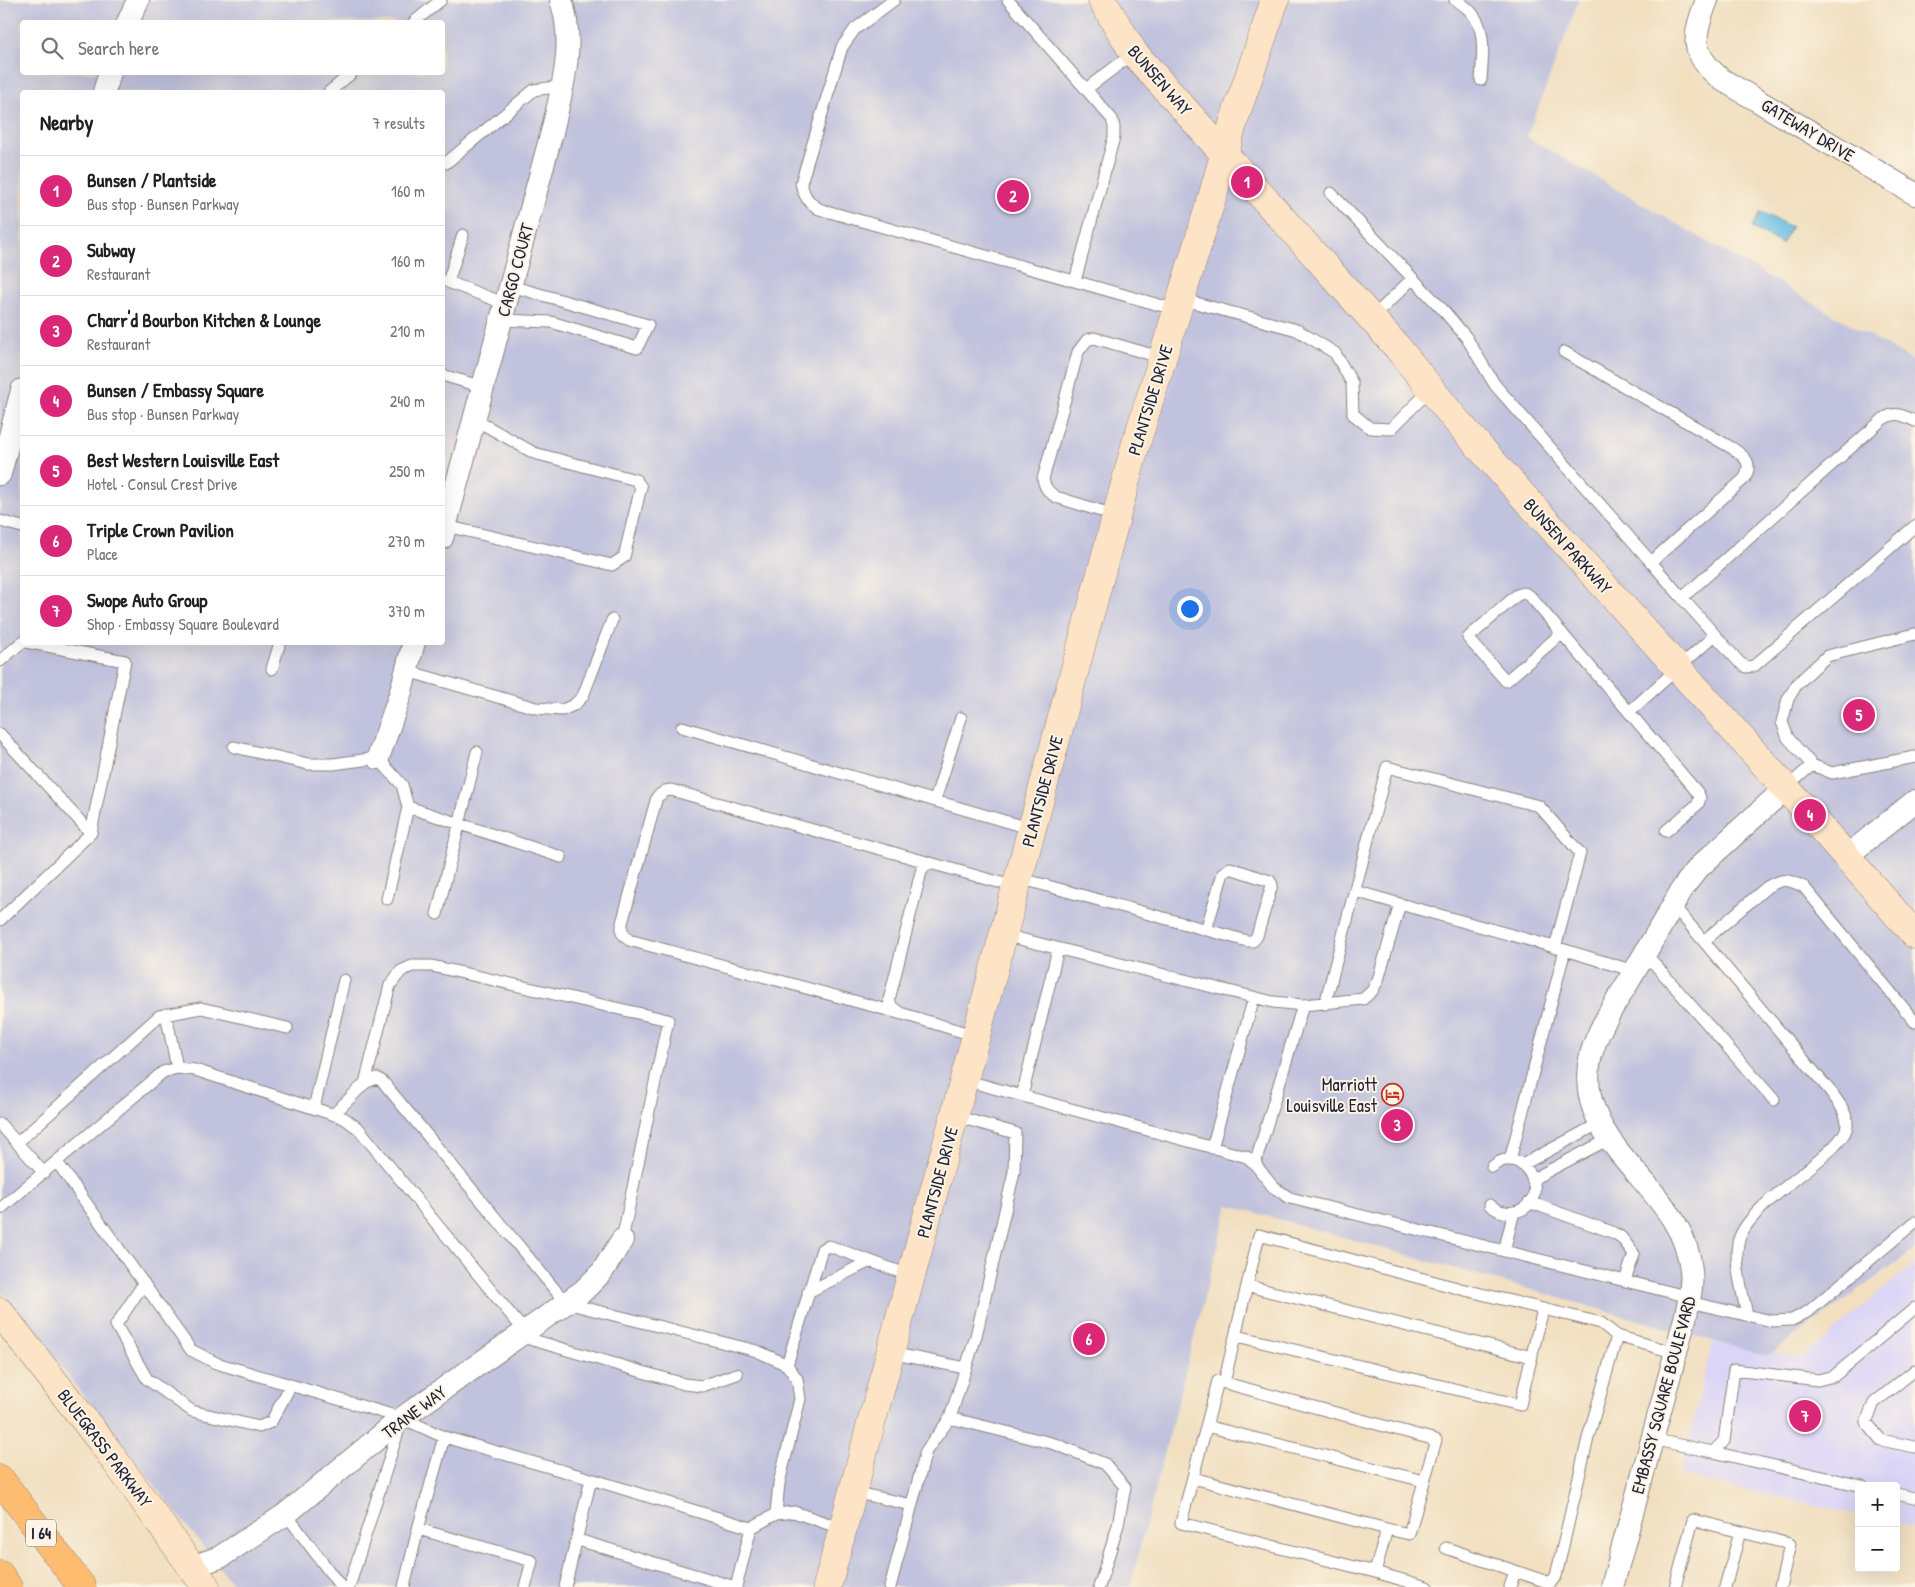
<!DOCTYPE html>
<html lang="en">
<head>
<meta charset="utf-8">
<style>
  body { margin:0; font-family:"Patrick Hand",sans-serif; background:#f6f6f6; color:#202124 }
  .controls { position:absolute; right:15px; bottom:15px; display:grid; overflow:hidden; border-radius:5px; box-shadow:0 5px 20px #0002 }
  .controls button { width:45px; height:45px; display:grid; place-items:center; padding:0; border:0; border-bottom:1px solid #e0e0e0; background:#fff; color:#202124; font:25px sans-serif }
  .you { position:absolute; left:1189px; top:608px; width:18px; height:18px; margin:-12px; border:4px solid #fff; border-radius:50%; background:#1a73e8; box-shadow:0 0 0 8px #1a73e833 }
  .badge { display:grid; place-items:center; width:32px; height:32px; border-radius:50%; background:#db2777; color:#fff; font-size:16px; font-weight:700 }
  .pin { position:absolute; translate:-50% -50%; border:2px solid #fff; box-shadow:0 1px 5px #0006 }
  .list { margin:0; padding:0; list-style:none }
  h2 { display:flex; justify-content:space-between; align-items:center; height:65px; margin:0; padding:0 20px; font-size:21px }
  h2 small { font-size:16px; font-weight:400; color:#757577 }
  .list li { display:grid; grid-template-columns:32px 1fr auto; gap:15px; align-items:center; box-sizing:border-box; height:70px; padding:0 20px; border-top:1px solid #e0e0e0 }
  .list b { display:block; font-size:19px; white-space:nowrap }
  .list p { margin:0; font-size:16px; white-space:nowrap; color:#757577 }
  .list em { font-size:16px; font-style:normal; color:#757577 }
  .icon { flex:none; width:28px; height:28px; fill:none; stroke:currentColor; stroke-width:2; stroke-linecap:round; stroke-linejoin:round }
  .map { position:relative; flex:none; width:1915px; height:1587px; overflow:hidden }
  .search { position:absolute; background:#fff; box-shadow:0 5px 20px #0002; left:20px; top:20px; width:425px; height:55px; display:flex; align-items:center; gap:12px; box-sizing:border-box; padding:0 18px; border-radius:5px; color:#757577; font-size:19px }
  .panel { position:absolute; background:#fff; box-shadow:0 5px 20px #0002; left:20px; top:90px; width:425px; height:555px; border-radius:5px }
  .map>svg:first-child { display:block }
  .built { fill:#dbd6f7 }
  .industrial { fill:#c1c2dd; fill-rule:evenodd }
  .water { fill:#68bde4; stroke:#457090 }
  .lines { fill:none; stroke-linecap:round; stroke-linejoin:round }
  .lane-casing { stroke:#8a807e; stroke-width:13 }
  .street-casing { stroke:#8a807e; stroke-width:24 }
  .secondary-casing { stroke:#8a807e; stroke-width:29 }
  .highway-casing { stroke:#8a807e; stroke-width:29 }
  .lane { stroke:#fff; stroke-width:11 }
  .street { stroke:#fff; stroke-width:22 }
  .secondary { stroke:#fee4c6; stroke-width:28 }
  .highway { stroke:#fdbc70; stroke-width:28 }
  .labels { text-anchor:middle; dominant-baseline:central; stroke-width:4; stroke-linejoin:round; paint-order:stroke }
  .shield { fill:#fcf5e5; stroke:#63616e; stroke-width:1 }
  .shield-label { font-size:16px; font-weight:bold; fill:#22223b }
  .street-label { font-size:18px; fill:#22223b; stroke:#fcf5e5 }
  .poi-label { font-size:18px; fill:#22223b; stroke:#fcf5e5; text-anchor:end }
</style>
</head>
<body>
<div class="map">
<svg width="1915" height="1587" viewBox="0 0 1915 1587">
  <rect width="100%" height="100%" fill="#fcf5e5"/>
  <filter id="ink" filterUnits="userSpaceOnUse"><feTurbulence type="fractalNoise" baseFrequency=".02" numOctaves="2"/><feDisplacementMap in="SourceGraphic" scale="10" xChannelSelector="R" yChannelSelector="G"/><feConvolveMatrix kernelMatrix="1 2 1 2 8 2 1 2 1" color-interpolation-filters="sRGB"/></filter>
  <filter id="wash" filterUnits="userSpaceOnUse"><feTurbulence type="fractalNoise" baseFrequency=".0096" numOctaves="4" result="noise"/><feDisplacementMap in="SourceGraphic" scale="20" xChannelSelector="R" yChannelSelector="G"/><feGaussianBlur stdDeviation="1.12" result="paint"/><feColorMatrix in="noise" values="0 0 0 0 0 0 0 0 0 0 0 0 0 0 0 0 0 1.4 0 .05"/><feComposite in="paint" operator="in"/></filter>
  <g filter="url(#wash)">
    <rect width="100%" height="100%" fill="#f1dfc0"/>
    <!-- built -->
    <path class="built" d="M1915 1263V1527L1896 1523V1486H1859V1515L1681 1476 1712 1342 1803 1357Z"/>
    <!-- industrial -->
    <path class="industrial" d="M0 0H1579L1527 137 1915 362V1249L1767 1356 1228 1205 1130 1587H235L0 1290ZM22 22H442V72H22ZM22 92H442V642H22Z"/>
    <!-- water -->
    <path class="water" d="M1761 212 1791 227 1782 244 1752 228Z"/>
  </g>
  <g filter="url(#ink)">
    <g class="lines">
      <defs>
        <path id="lane" d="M894 0 855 29 842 47 801 183C804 196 808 202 819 209L1177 310
          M1008 0 1112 119 1114 127V137L1075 281
          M1455 0C1489 17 1483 49 1481 80
          M414 22 441 0
          M1086 89 1134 53
          M329 92 353 72
          M446 163 534 90 563 86
          M1331 193 1444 311 1466 337 1495 385 1651 562
          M463 235 448 282 506 304
          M1181 299 1297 330 1335 353 1352 383 1353 414 1370 428 1391 429 1431 389
          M1371 319 1412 279
          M501 320 551 322 637 348 648 325 511 286
          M1564 352 1732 448C1745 457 1753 462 1745 478L1651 562 1682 598
          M442 375 483 387
          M1915 421C1902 415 1896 411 1883 419L1682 598 1739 662 1746 667 1754 666 1915 526
          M1117 516 1056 497C1048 492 1045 488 1043 479L1078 352 1087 340 1094 338 1163 358
          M0 521 22 527
          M446 526 612 565 624 557 641 487 636 480 534 453 474 419
          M1562 633 1506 681 1468 638 1517 595 1524 593 1530 596 1698 793 1700 798 1698 804 1666 831
          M1915 634 1827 656 1797 684 1788 699 1782 722 1788 738 1812 765 1832 773 1915 757
          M0 661 22 642
          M272 669 280 642
          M407 671 536 708 562 710 574 705 583 696 612 620
          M1629 712 1715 635
          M682 727 1032 829
          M0 734 91 833
          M234 747 308 764H333L378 758 402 785 408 807 387 899
          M1786 788 1812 765
          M935 800 961 718
          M408 807 561 857
          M1019 878 1247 941H1253L1257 936 1272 885 1270 881 1230 868 1223 873 1206 930
          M1355 891 1400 904
          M1673 905 1831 1092C1838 1102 1846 1111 1847 1123 1850 1152 1747 1200 1738 1243 1734 1265 1743 1293 1747 1315
          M437 914 477 752
          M0 920 91 833 125 661 26 642
          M1004 935 1273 1002 1303 1005 1363 999 1372 991 1378 980 1400 904 1565 950
          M1704 941 1767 887C1783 878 1788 879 1804 887L1915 1022
          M1645 953 1774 1100
          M1325 1004 1387 767 1539 806 1580 853 1555 948
          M166 1014 177 1068
          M902 1014 629 940 622 933V923L657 797 665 791 671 790 930 863
          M976 1036 900 1013 892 1007 889 1000 921 872 924 866 930 863 1016 887
          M964 1080 1247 1157 1255 1164 1273 1187 1290 1198 1690 1297
          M365 1083 390 985 401 971 412 966H432L668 1020 622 1240
          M1022 1096 1058 949
          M314 1108 344 980
          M334 1114 365 1083 377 1078 383 1082 566 1303 757 1351 787 1365 797 1379 800 1399 779 1483 776 1514
          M955 1116 1015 1133 1014 1172 976 1336 950 1418 1055 1444 1105 1464 1125 1487 1118 1525 1099 1587
          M0 1124 44 1173
          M17 1143 159 1016 201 1008 287 1028
          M1212 1148 1254 997
          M1510 1160 1565 950 1634 971
          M57 1162 191 1350 216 1363 402 1418 444 1437 591 1479 751 1528 776 1514 794 1512 843 1529
          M1255 1164 1303 1005
          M1522 1165 1600 1123
          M1533 1179 1609 1139
          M1529 1202 1612 1232 1621 1237 1634 1254 1625 1281
          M1490 1205C1497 1211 1505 1214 1515 1212 1556 1202 1524 1139 1492 1167
          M0 1209 163 1072 177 1068 195 1070 344 1118 359 1129 525 1332
          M1504 1251 1514 1212
          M144 1283 116 1325 147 1379 192 1411 259 1427 271 1422 291 1385
          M1248 1286 1532 1357
          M808 1292 870 1261
          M1689 1302 1772 1321 1792 1320 1809 1311 1915 1222
          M519 1336 684 1384 702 1386 737 1374
          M1237 1336 1520 1405 1543 1309
          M1617 1336 1676 1353
          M890 1353 966 1368
          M787 1365 822 1249 829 1246 911 1276
          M1915 1370 1874 1403 1866 1422 1881 1440 1915 1447
          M1224 1383 1259 1235 1461 1289 1601 1323 1617 1336 1588 1438 1556 1576 1550 1583 1515 1571 1510 1587
          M1206 1426 1424 1481
          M1651 1439 1713 1452 1724 1441 1734 1370 1818 1380 1834 1376 1915 1308
          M1713 1452 1862 1486
          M1193 1478 1387 1529
          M853 1492 912 1505
          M1896 1494 1915 1498
          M286 1514 341 1587
          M418 1529 532 1561 525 1587
          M578 1540 735 1587
          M1446 1548 1515 1571
          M1375 1572 1387 1529 1409 1534 1436 1440 1218 1381 1181 1523 1375 1572 1427 1587
          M349 1587 401 1422
          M404 1587 418 1529 444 1437
          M565 1587 591 1479
          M736 1587 751 1528
          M890 1587 926 1451 950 1418
          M1675 1587 1693 1520 1790 1544 1780 1587
          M1725 1587 1740 1532"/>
        <path id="street" d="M1707 0C1693 36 1689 53 1721 79L1915 194
          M128 22 138 0
          M104 92 110 72
          M0 474 22 390
          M442 538 552 132C562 88 576 45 561 0
          M378 758 400 695 414 642
          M1847 856 1915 801
          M192 1567 220 1557 286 1514 402 1418 583 1291 602 1272 622 1240
          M1612 1587 1686 1315C1689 1300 1693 1285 1691 1270 1684 1187 1572 1148 1590 1059 1596 1032 1613 1007 1627 984 1646 952 1665 919 1684 886L1699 867 1786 788"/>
        <path id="secondary" d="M1102 0 1134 53 1398 348 1455 419 1499 469 1810 815 1915 935
          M0 1312 103 1444 206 1587
          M827 1587 1135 447 1211 201 1235 117 1275 0"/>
        <path id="highway" d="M0 1479 82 1587
          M0 1575 8 1587"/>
      </defs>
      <!-- lane casing -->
      <use href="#lane" class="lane-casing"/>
      <!-- street casing -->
      <use href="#street" class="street-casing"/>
      <!-- secondary casing -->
      <use href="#secondary" class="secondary-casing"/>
      <!-- highway casing -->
      <use href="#highway" class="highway-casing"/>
      <!-- lane -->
      <use href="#lane" class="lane"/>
      <!-- street -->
      <use href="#street" class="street"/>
      <!-- secondary -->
      <use href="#secondary" class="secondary"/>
      <!-- highway -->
      <use href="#highway" class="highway"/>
    </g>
  </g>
  <!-- icons -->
  <defs>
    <symbol id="hotel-ring" viewBox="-11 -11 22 22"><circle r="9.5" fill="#fcf5e5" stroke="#c8321e" stroke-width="1.5"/><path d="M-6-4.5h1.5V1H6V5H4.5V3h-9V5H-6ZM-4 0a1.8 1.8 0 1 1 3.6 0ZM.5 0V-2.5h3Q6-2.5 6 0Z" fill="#c8321e"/></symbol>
  </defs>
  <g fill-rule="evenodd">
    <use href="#hotel-ring" x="1380" y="1082" width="25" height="25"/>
  </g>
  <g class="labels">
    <!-- shield labels -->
    <rect class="shield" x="26" y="1519.5" width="30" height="27" rx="4"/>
    <g class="shield-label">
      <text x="41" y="1533">I 64</text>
    </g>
    <!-- street labels -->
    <g class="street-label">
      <text transform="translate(1160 80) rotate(49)">BUNSEN WAY</text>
      <text transform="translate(1808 130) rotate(31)">GATEWAY DRIVE</text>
      <text transform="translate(515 270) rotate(-75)">CARGO COURT</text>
      <text transform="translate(1150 400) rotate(-73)">PLANTSIDE DRIVE</text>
      <text transform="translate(1568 546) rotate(48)">BUNSEN PARKWAY</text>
      <text transform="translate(1042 791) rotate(-75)">PLANTSIDE DRIVE</text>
      <text transform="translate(937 1182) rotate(-75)">PLANTSIDE DRIVE</text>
      <text transform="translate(1663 1395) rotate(-75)">EMBASSY SQUARE BOULEVARD</text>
      <text transform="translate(414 1412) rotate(-37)">TRANE WAY</text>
      <text transform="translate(105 1448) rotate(53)">BLUEGRASS PARKWAY</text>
    </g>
    <!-- poi labels -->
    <g class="poi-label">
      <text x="1377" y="1084">Marriott<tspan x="1377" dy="21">Louisville East</tspan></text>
    </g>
  </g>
</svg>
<div class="controls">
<button>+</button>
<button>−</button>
</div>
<div class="you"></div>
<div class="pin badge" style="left:1247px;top:182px">1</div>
<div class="pin badge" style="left:1013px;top:196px">2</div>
<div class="pin badge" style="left:1397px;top:1125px">3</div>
<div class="pin badge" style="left:1810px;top:815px">4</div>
<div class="pin badge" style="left:1859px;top:715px">5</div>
<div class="pin badge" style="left:1089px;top:1339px">6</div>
<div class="pin badge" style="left:1805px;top:1416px">7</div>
<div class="search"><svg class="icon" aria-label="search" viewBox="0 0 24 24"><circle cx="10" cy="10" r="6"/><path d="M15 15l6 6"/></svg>Search here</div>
<section class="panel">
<h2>Nearby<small>7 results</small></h2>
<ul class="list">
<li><span class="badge">1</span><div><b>Bunsen / Plantside</b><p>Bus stop · Bunsen Parkway</p></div><em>160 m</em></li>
<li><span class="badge">2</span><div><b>Subway</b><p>Restaurant</p></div><em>160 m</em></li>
<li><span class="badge">3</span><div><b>Charr'd Bourbon Kitchen &amp; Lounge</b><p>Restaurant</p></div><em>210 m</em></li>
<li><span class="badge">4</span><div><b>Bunsen / Embassy Square</b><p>Bus stop · Bunsen Parkway</p></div><em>240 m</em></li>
<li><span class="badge">5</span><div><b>Best Western Louisville East</b><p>Hotel · Consul Crest Drive</p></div><em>250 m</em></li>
<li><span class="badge">6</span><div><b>Triple Crown Pavilion</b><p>Place</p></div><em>270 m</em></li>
<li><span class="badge">7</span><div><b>Swope Auto Group</b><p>Shop · Embassy Square Boulevard</p></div><em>370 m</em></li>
</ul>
</section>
</div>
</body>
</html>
